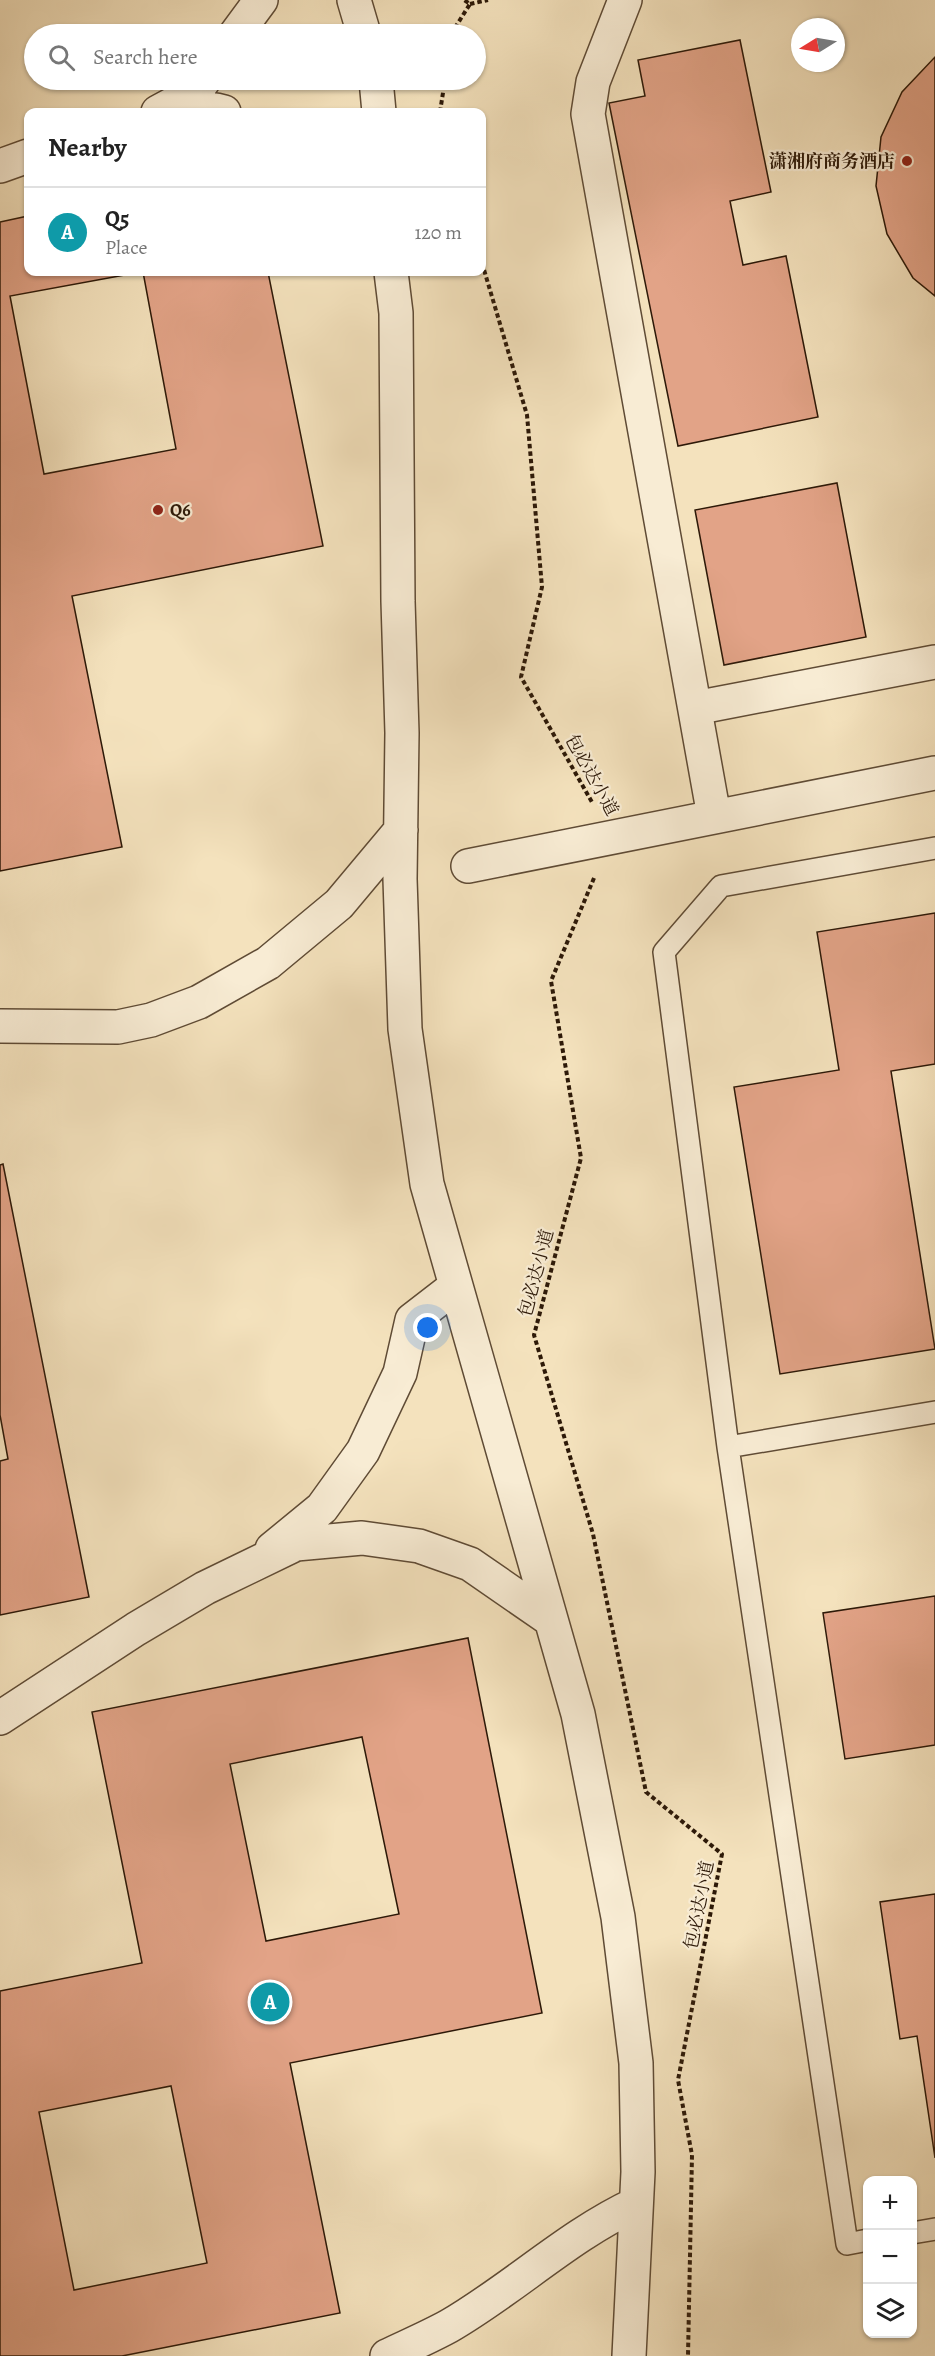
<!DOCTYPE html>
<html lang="en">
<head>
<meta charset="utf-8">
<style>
  body { margin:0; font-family:Alegreya,"Noto Serif SC",serif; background:#f6f6f6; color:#222 }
  .controls { position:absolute; right:18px; bottom:18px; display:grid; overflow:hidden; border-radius:12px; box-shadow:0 2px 4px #0004 }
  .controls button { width:54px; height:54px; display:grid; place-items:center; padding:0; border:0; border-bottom:2px solid #e0e0e0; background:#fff; color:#222; font:30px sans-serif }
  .compass { position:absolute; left:791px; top:18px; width:54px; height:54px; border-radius:50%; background:#fff; box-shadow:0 2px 4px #0004; rotate:259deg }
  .you { position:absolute; left:428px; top:1328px; width:21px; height:21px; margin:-15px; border:4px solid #fff; border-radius:50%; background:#1a73e8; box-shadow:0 0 0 9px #1a73e833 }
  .badge { display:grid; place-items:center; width:39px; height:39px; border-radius:50%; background:#2563eb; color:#fff; font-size:20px; font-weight:700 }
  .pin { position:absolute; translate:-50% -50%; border:3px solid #fff; box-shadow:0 2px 6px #0006 }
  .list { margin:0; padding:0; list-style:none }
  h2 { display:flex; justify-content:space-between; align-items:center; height:78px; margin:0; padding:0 24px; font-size:26px }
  h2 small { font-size:20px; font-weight:400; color:#767676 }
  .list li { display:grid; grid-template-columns:39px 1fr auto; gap:18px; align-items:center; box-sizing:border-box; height:90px; padding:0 24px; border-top:2px solid #e0e0e0 }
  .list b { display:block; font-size:22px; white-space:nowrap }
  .list p { margin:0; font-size:20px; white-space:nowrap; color:#767676 }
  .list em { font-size:20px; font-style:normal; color:#767676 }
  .icon { flex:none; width:33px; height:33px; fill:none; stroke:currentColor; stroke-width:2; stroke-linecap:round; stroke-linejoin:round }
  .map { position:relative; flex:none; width:935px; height:2356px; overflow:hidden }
  .search { position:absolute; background:#fff; box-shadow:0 2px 4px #0004; left:24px; top:24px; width:462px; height:66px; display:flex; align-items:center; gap:15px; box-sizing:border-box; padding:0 21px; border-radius:33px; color:#767676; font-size:22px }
  .panel { position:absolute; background:#fff; box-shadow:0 2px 4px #0004; left:24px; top:108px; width:462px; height:168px; border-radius:12px }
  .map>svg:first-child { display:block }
  .building { fill:#e2a387; stroke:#2d1908; stroke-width:1.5; fill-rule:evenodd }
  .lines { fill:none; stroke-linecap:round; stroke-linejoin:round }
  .lane-casing { stroke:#5f4b35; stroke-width:24 }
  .street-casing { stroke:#5f4b35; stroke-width:36 }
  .path { stroke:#2d1908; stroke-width:4; stroke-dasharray:4.5 3; stroke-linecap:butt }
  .lane { stroke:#f8ecd4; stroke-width:21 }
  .street { stroke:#f8ecd4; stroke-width:33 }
  .poi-dot { fill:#8f2418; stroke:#f8ecd4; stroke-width:2 }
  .labels { text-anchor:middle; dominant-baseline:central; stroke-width:4.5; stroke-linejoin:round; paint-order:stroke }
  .poi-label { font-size:18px; font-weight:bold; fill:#2d1908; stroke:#f8ecd4; text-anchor:end }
  .street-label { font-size:18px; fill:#2d1908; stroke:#f8ecd4 }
</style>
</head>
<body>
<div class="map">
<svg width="935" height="2356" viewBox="0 0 935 2356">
  <rect width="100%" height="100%" fill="#f4e2bd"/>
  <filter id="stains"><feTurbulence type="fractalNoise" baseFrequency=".00333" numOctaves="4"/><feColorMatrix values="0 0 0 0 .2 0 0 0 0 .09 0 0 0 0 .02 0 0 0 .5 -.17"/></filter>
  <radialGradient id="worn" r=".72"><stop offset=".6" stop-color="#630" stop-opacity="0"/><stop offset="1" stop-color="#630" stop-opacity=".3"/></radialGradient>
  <!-- building -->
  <path class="building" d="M740 40 771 192 730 201 743 265 786 256 818 417 678 446 609 103 645 96 638 60Z
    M935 57V296L913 278 887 234 876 186 881 137 902 92Z
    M28 216V272H141L10 296 44 474 176 449 143 272H268L323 546 72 596 122 847 0 871V222Z
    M837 483 866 637 724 665 695 510Z
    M935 913V1064L891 1071 935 1349 780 1374 734 1087 839 1070 817 932Z
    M3 1164 89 1597 0 1615V1461L8 1459 0 1415V1165Z
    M935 1596V1745L845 1759 823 1613Z
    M468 1638 542 2013 290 2063 340 2313 122 2356H0V1991L142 1963 92 1712ZM362 1737 399 1914 266 1941 230 1764ZM171 2086 207 2263 74 2290 39 2112Z
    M935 1894V2158L917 2036 900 2039 880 1902Z"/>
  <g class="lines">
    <defs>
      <path id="lane" d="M728 1447 935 1412
        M912 2233 935 2229
        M868 2240 847 2244 728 1447 664 952 721 886 935 848"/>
      <path id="street" d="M354 0 364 34
        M625 0 593 82 588 114 714 816
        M236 34 261 0
        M376 80 379 112
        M158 112 195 92 204 80
        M186 112 216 110 224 112
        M0 166 28 156
        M391 272 396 313 398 601 402 733 400 879 405 1029 427 1184 578 1714 618 1917 636 2063 638 2172 629 2356
        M695 708 935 662
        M468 866 935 773
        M0 1026 118 1027 151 1020 199 1002 268 963 339 904 401 830
        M272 1549 322 1508 363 1451 400 1373 412 1320 456 1286
        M0 1718 136 1629 205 1588 296 1544 362 1538 419 1546 470 1564 551 1620
        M387 2356C408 2346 429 2337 449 2326 513 2289 569 2235 636 2204"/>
    </defs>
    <!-- lane casing -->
    <use href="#lane" class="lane-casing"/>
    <!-- street casing -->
    <use href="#street" class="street-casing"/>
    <!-- path -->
    <path class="path" d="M470 4 488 0
      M451 34 470 4 464 0
      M440 112 445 80
      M482 263 527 415 542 587 521 677 593 804
      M594 878 551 981 581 1158 534 1335 593 1534 646 1792 722 1854 678 2080 692 2155 688 2356"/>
    <!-- lane -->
    <use href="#lane" class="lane"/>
    <!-- street -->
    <use href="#street" class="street"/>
  </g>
  <!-- markers -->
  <g class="poi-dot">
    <circle cx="907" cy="161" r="6"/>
    <circle cx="158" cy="510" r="6"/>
  </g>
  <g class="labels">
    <!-- poi labels -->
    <g class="poi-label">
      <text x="895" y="161">潇湘府商务酒店</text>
      <text x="170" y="510" text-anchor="start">Q6</text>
    </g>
    <!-- street labels -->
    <g class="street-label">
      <text transform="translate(592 775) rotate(61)">包必达小道</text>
      <text transform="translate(536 1273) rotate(-75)">包必达小道</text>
      <text transform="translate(699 1905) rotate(-79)">包必达小道</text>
    </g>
  </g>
  <rect width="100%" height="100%" filter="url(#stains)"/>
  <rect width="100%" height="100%" fill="url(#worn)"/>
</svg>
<div class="controls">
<button>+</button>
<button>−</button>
<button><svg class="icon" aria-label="layers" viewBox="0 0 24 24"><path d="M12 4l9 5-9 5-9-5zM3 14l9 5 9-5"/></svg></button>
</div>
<svg class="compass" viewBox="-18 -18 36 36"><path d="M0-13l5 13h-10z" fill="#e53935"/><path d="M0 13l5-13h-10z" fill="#767676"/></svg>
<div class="you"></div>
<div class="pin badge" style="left:270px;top:2002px;background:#0f9aa8">A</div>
<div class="search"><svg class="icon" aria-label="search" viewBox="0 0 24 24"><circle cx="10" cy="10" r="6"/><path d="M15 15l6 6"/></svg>Search here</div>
<section class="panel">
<h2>Nearby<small></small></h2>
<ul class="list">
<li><span class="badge" style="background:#0f9aa8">A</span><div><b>Q5</b><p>Place</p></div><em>120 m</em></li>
</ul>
</section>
</div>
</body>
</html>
